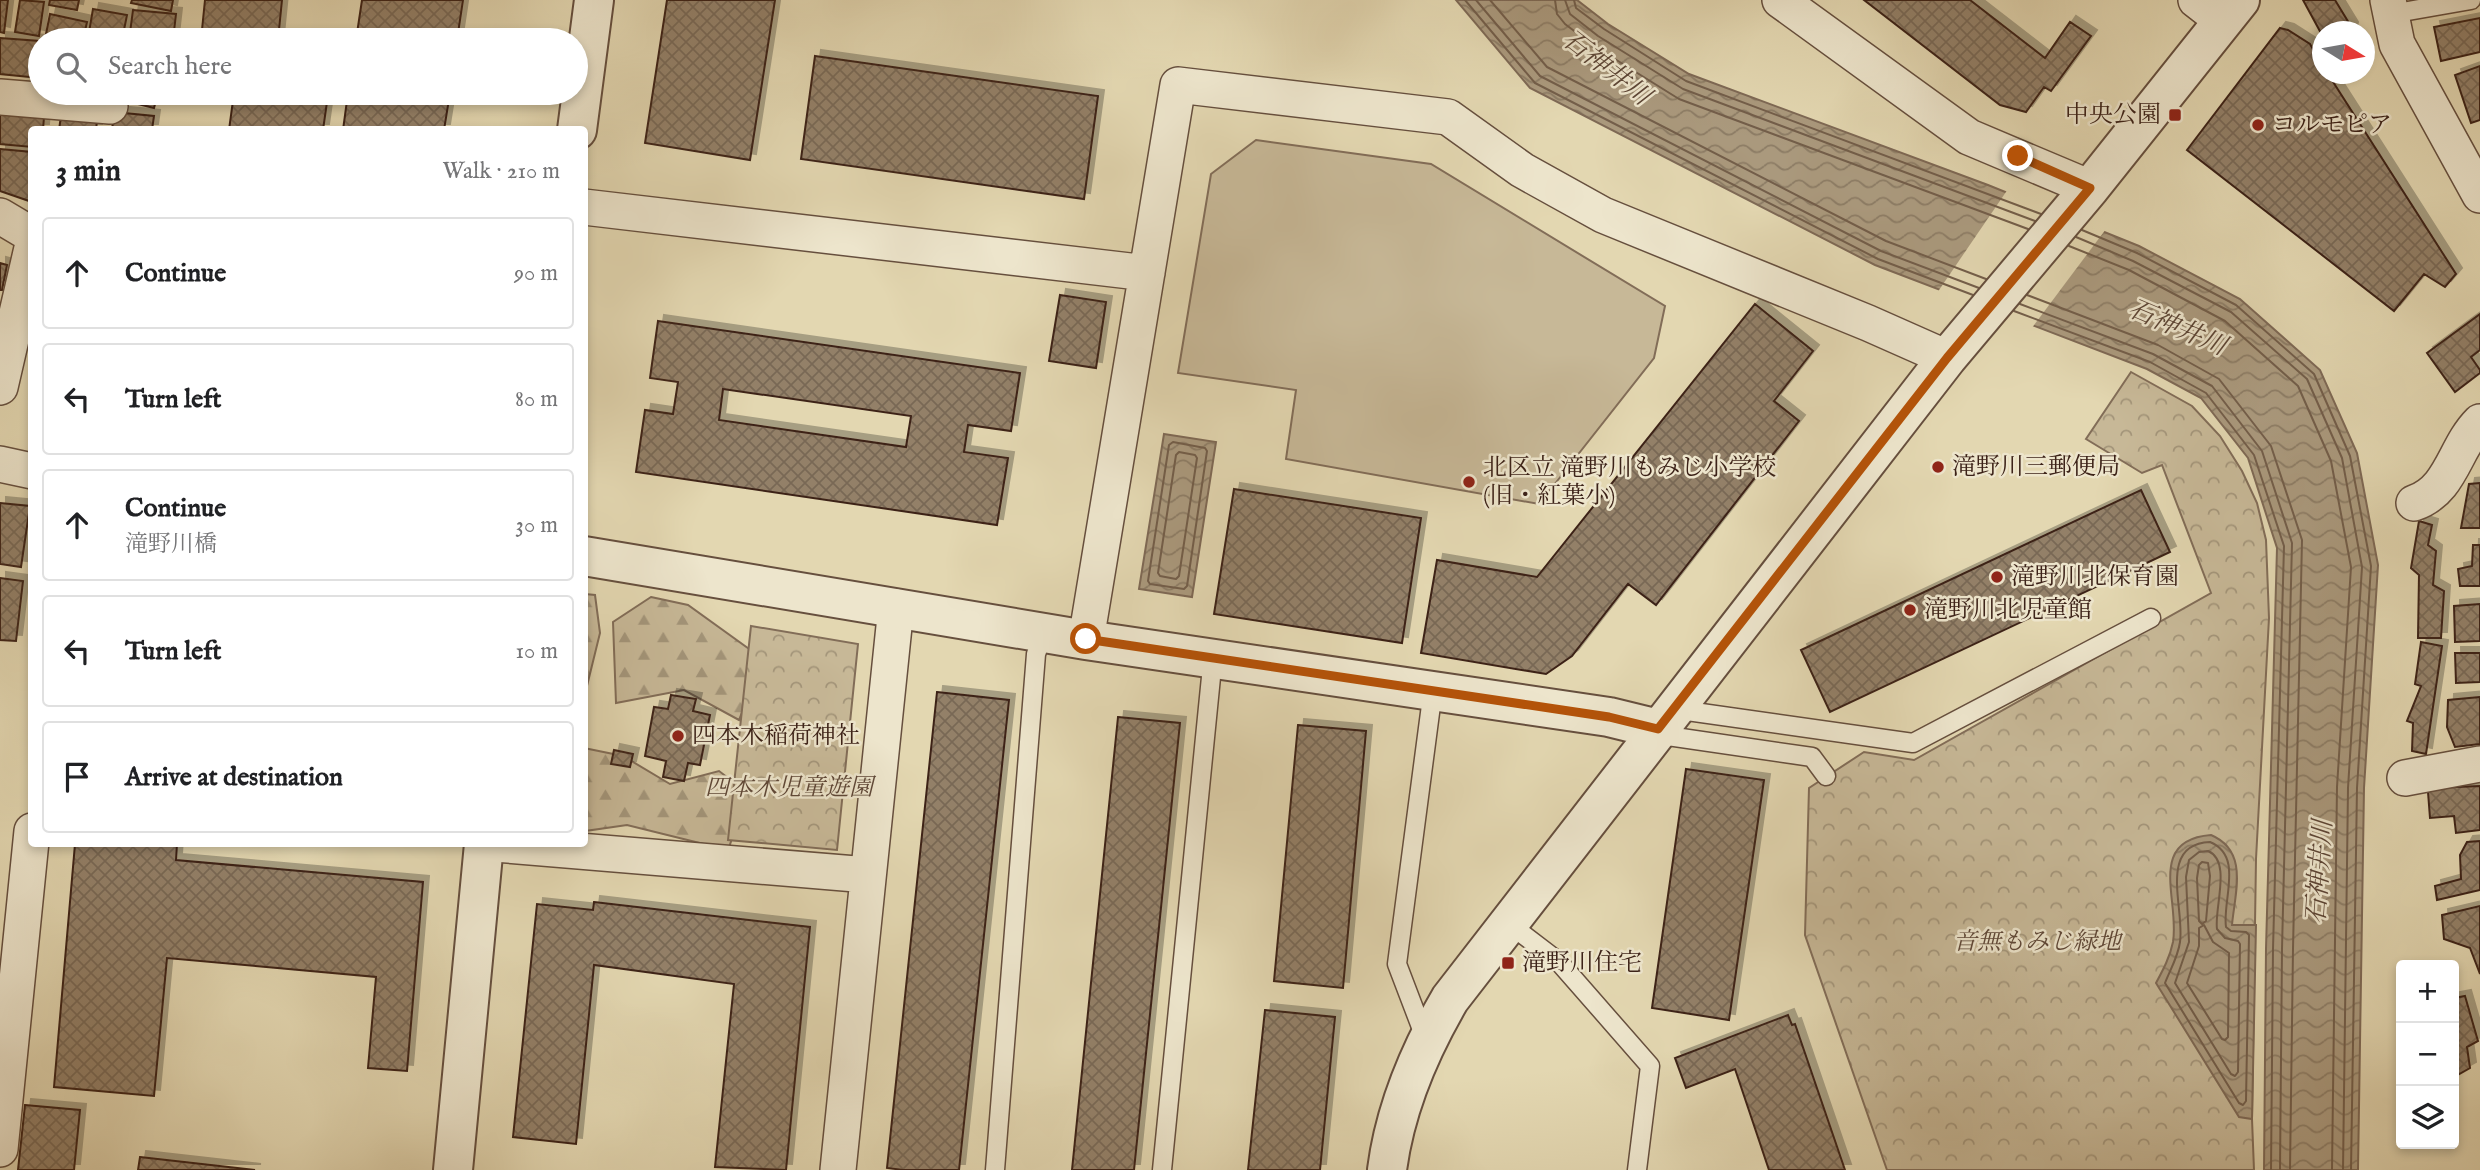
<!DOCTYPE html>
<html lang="en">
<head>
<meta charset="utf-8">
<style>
  body { margin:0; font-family:"IM FELL English","Noto Serif JP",serif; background:#f2f2f2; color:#202124 }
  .controls { position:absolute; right:21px; bottom:21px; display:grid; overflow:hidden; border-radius:7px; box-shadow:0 4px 10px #0003 }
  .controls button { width:63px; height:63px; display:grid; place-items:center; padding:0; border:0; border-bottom:2px solid #e0e0e0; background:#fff; color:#202124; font:35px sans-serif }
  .compass { position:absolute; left:2312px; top:21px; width:63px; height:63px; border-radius:50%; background:#fff; box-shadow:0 4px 10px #0003; rotate:101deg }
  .stop { position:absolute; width:21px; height:21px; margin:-16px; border:5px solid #b45309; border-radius:50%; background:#fff }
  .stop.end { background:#b45309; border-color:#fff; box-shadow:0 2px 7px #0008 }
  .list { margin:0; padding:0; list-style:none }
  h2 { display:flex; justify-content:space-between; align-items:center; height:91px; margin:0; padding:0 28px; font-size:30px }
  h2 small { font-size:23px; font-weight:400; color:#757577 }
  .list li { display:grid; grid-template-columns:46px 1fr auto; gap:21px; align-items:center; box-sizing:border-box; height:112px; margin:0 14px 14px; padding:0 14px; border:2px solid #e0e0e0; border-radius:7px }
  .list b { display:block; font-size:26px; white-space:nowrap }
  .list p { margin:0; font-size:23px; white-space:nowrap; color:#757577 }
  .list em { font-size:23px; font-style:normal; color:#757577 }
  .icon { flex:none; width:38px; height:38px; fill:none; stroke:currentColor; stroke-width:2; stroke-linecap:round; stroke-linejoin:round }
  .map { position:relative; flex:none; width:2480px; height:1170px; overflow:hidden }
  .search { position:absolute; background:#fff; box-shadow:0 4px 10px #0003; left:28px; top:28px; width:560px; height:77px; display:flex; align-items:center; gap:18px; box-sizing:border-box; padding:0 24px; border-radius:38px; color:#757577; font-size:26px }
  .panel { position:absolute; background:#fff; box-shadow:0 4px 10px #0003; left:28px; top:126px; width:560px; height:721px; border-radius:7px }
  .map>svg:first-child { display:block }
  .forest { fill:url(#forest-firs); stroke:#826d58; stroke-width:2 }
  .park { fill:url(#park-crowns); stroke:#826d58; stroke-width:2 }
  .pitch { fill:#c7b897; stroke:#826d58; stroke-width:2 }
  .water { fill:url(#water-waves); stroke:#7e6955; stroke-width:2 }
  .pier { fill:#e3d7b1 }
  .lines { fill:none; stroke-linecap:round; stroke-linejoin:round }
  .shore { stroke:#735e4a; stroke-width:2 }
  .building { fill:url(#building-cross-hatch); stroke:#3c2218; stroke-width:2; fill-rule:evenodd; filter:url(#shadow) }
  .service-casing { stroke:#664f3e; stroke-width:21 }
  .minor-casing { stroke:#664f3e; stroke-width:38 }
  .tertiary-casing { stroke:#664f3e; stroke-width:42 }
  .service { stroke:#ede5cc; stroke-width:18 }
  .minor { stroke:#ede5cc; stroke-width:35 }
  .tertiary { stroke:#ede5cc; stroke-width:38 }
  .route { stroke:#b45309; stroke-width:9 }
  .poi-dot { fill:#8f2418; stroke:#ede5cc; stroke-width:2.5 }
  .labels { text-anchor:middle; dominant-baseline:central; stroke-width:5; stroke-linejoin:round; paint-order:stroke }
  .poi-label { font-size:24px; fill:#3c2218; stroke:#ede5cc; text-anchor:start }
  .park-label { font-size:24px; font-style:italic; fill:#5f4838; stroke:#ede5cc }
  .water-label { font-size:26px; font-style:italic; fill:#5d4636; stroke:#ede5cc }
</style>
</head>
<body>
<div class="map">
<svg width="2480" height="1170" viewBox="0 0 2480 1170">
  <defs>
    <pattern id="forest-firs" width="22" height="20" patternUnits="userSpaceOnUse" patternTransform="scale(1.75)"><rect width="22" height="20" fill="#c7b897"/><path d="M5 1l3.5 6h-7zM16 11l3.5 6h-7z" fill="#a3957a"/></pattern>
    <pattern id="park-crowns" width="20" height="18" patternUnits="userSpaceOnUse" patternTransform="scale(1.75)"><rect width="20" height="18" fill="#c7b897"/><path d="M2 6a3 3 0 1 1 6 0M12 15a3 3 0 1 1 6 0" fill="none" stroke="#a3957a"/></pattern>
    <pattern id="water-waves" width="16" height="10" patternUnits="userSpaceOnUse" patternTransform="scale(1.75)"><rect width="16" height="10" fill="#aa997d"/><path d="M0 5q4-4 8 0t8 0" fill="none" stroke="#8c7c65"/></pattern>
    <pattern id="building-cross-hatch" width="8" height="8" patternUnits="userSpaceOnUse" patternTransform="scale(1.75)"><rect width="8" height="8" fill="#938068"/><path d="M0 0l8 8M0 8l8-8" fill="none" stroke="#796855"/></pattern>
    <filter id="shadow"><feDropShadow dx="6" dy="-6" stdDeviation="0" flood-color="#0004"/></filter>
  </defs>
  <rect width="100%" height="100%" fill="#e3d7b1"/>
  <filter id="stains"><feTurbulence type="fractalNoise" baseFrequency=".00286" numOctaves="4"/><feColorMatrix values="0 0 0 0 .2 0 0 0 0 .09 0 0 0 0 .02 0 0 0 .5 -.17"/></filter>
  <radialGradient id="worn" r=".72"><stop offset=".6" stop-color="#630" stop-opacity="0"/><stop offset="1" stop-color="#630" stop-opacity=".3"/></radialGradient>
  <!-- forest -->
  <path class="forest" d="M585 594 595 595 600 633 585 694Z
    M651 597 688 605 763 659 739 720 684 690 616 703 613 622Z
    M584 748 623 756 670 784 719 771 748 793 728 850 627 825 585 831Z"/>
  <!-- park -->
  <path class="park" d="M2131 372 2192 406 2220 436 2242 471 2257 503 2266 540 2269 618 2256 859 2252 1119 2254 1170H1887L1805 935 1809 788 1864 752 1914 760 2211 593 2162 465 2142 473 2086 439Z
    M751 626 858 644 837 850 728 840Z"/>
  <!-- pitch -->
  <path class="pitch" d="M1256 140 1431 164 1665 306 1654 358 1539 504 1286 459 1296 390 1178 373 1211 174Z"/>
  <!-- water -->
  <path class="water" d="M1456 0H1577L1608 24 1689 74 1988 185 2139 246 2240 299 2320 370 2357 453 2378 565 2364 788 2358 1170H2264L2266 949 2277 548 2248 458 2201 398 2147 369 1875 265 1530 88Z
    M1164 434 1216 442 1192 597 1139 589Z
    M2211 835C2249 851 2235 892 2232 925H2256L2252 1119 2239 1117 2156 983C2163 970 2170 957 2173 942 2180 901 2146 840 2211 835Z"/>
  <!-- pier -->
  <path class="pier" d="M2008 189 2106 229 2031 329 1937 293Z"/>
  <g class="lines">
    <!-- shore -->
    <path class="shore" d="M1465 0 1535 83 1878 259 1973 295
      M1476 0 1540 76 1881 251 1979 288
      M1490 0 1547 67 1886 241 1986 279
      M1555 0 1557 14 1565 24 1594 46 1679 99 2028 229
      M1565 0 1570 14 1598 36 1683 89 2035 221
      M1574 0 1576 8 1604 29 1686 81 2041 214
      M2082 230 2137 253 2236 305 2314 374 2350 456 2371 566 2357 788 2351 1170
      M2076 237 2133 261 2231 312 2307 379 2342 458 2362 567 2348 788 2343 1170
      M2069 246 2129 270 2225 321 2298 386 2331 461 2351 567 2337 787 2332 1170
      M2027 295 2158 345 2219 379 2271 446 2302 540 2293 949 2290 1170
      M2020 304 2153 354 2212 386 2262 451 2292 543 2282 949 2280 1170
      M2014 311 2150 362 2206 393 2254 455 2284 546 2273 949 2271 1170
      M1173 442 1205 448 1207 451 1187 586 1184 589 1150 584 1148 581 1169 445Z
      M1179 452 1195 455 1197 458 1179 576 1176 579 1160 576 1158 573 1176 455Z
      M2210 842C2244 856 2222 900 2226 927L2231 931 2246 932 2249 935 2246 1101 2243 1105 2239 1103 2165 983C2170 970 2178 957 2180 942 2185 909 2157 844 2210 842Z
      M2208 851C2232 861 2214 908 2217 929L2225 938 2238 941 2240 944 2238 1072 2235 1076 2231 1074 2175 983 2189 942 2186 877 2189 860 2199 852Z
      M2202 862 2208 863 2210 876 2206 921 2202 924 2199 921 2197 878 2199 865Z
      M2204 925 2213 942 2229 953 2228 1037 2225 1040 2222 1039 2187 983 2199 946V928Z"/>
  </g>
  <!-- building -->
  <path class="building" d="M0 0H8L4 33 0 32Z
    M20 0 44 2 39 36 15 32Z
    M50 0H79L77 10 49 5Z
    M132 0H173L171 11 131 3Z
    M205 0H282L278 40H201Z
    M362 0H463L457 40H356Z
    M667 0H775L750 160 645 143Z
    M1864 0H1970L2045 58 2070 22 2091 36 2051 91 2044 87 2026 112 2000 105Z
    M2303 0H2335L2352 28 2351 32H2322V35Z
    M93 9 127 15 122 40 88 38Z
    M133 10 176 14 173 40H129Z
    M50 14 87 22 83 40 46 34Z
    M2480 18V52L2441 61 2434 27Z
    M2280 28 2288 30 2310 44 2322 65V74H2328L2456 274 2445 287 2424 274 2394 311 2187 150Z
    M0 38 40 41 39 78 0 74Z
    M815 56 1098 96 1084 199 801 159Z
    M2480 66V120L2471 123 2455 75Z
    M124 93H158L154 108 122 100Z
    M234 93 328 95 323 130H229Z
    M348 93H450L444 130H343Z
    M114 112 154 116 152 130H112Z
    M0 113 44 117 43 130H32V147L0 144Z
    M61 116 97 121 96 130H59Z
    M0 149 32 152V202L0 191Z
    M0 263 7 265 2 290H0Z
    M1060 295 1106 302 1096 368 1049 361Z
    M1755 304 1813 351 1774 401 1799 421 1656 605 1628 584 1572 656 1546 674 1421 653 1437 560 1537 577Z
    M2480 314V350L2471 357 2480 370V373L2455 392 2427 353Z
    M658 321 1020 373 1011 431 968 425 964 452 1008 458 997 525 636 472 645 410 673 414 678 382 650 378ZM723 389 911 416 906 447 719 420Z
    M2480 483V528H2461L2469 484Z
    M1234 489 1421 518 1402 643 1214 614Z
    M2141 490 2170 552 1830 712 1801 650Z
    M0 503 30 506 21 567 0 564Z
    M2419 521 2432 525 2428 545 2436 551 2433 585 2444 591 2441 638H2418L2419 575 2411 568Z
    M2473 545H2480V586H2460L2458 569 2472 566Z
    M0 578 23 581 16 641 0 640Z
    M2480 604V641L2455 642 2454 606Z
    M2421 642 2442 646 2426 754 2412 751 2413 723 2407 721 2421 686 2415 684Z
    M2455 653H2480V682L2456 683Z
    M937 692 1009 700 959 1170H903L887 1168Z
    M671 695 696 699 693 711 710 715 700 765 688 763 684 781 663 777 666 761 645 756 654 707 668 709Z
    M2480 697V744L2455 747 2447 727 2448 700Z
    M1118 717 1180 723 1134 1170H1072Z
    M1298 725 1366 731 1343 988 1274 981Z
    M614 750 633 754 630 767 611 764Z
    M1686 769 1764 780 1729 1020 1652 1008Z
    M2480 786V830L2456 833 2454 816 2430 818 2428 792 2433 788Z
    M2480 841V890L2437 900 2435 886 2461 879 2460 855 2467 842Z
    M75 844H177L176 860 423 882 407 1071 368 1068 376 977 167 958 154 1096 54 1087Z
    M594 902 810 927 786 1170 715 1167 734 984 594 965 576 1144 513 1137 537 904 593 910Z
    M2480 906V974L2470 948 2444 939 2442 915Z
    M2465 996 2478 1041 2467 1047 2470 1068 2454 1077V998Z
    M1265 1010 1335 1017 1320 1170H1248Z
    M1788 1015 1792 1025 1795 1024 1845 1170H1769L1735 1069 1686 1088 1675 1058Z
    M25 1105 80 1110 74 1170H18Z
    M140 1157 255 1170H138Z"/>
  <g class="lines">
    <defs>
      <path id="service" d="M2391 14 2471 0
        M1673 709 1913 743 2151 618
        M1654 734 1812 757 1826 776
        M1508 923 1559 962 1650 1066 1637 1170
        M1426 1040 1397 964 1433 690
        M995 1170 1036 654 1044 632
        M1162 1170 1213 657"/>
      <path id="minor" d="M1780 0 1969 137 2090 188
        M2196 0 2223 21
        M2388 0 2397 44 2480 195
        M0 97 110 106
        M584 207 1147 273
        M0 216 32 235
        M0 387 32 248
        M0 464 32 471
        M2414 503C2452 490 2454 448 2480 422
        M1086 640 1178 85 1448 117 1522 170 1603 215 1868 323 1947 358
        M2405 778 2480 764
        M495 844 868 875
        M0 1149 32 831
        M838 1170 896 607"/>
      <path id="tertiary" d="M577 130 594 0
        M584 556 1086 640 1609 717 1658 729
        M453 1170 484 844
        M1387 1170C1395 1108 1419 1052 1450 999L1947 358 2090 188 2240 0"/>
    </defs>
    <!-- service casing -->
    <use href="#service" class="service-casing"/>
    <!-- minor casing -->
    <use href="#minor" class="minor-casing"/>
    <!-- tertiary casing -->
    <use href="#tertiary" class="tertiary-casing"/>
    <!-- service -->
    <use href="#service" class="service"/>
    <!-- minor -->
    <use href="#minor" class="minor"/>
    <!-- tertiary -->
    <use href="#tertiary" class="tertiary"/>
  </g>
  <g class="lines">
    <!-- route -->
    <path class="route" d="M1086 639 1609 717 1658 729 1947 358 2090 188 2018 156"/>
  </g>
  <!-- markers -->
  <g class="poi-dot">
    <rect x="2168" y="108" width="14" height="14" rx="3.5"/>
    <circle cx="2258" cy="125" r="7"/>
    <circle cx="1938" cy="467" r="7"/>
    <circle cx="1469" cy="482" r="7"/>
    <circle cx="1997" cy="577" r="7"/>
    <circle cx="1910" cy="610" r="7"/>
    <circle cx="678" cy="736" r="7"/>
    <rect x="1501" y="956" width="14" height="14" rx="3.5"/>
  </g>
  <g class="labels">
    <!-- poi labels -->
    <g class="poi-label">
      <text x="2161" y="115" text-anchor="end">中央公園</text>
      <text x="2272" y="125">コルモピア</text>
      <text x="1952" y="467">滝野川三郵便局</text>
      <text x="1483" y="468">北区立 滝野川もみじ小学校<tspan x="1483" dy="28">(旧・紅葉小)</tspan></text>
      <text x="2011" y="577">滝野川北保育園</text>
      <text x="1924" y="610">滝野川北児童館</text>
      <text x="692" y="736">四本木稲荷神社</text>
      <text x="1522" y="963">滝野川住宅</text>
    </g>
    <!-- park labels -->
    <g class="park-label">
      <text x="789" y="788">四本木児童遊園</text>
      <text x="2037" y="942">音無もみじ緑地</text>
    </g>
    <!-- water labels -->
    <g class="water-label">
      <text transform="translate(1606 68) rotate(38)">石神井川</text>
      <text transform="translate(2177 328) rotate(23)">石神井川</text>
      <text transform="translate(2320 872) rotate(-86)">石神井川</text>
    </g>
  </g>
  <rect width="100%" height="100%" filter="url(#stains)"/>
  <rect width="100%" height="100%" fill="url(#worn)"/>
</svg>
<div class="controls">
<button>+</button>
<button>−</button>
<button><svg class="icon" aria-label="layers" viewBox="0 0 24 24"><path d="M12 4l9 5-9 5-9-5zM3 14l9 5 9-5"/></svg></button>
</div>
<svg class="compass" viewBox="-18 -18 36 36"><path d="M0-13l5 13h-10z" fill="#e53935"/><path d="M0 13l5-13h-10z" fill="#757577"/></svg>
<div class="stop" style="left:1086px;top:639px"></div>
<div class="stop end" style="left:2018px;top:156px"></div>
<div class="search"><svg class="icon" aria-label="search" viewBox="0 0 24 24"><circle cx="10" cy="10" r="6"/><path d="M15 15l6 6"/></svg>Search here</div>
<section class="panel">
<h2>3 min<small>Walk · 210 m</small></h2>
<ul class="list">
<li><svg class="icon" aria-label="ahead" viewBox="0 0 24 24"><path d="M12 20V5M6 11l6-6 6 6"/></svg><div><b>Continue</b></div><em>90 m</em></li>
<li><svg class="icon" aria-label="left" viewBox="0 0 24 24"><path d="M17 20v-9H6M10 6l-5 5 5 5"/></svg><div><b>Turn left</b></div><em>80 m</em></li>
<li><svg class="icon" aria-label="ahead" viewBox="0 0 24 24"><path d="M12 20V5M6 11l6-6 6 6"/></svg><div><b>Continue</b><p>滝野川橋</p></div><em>30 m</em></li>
<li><svg class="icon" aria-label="left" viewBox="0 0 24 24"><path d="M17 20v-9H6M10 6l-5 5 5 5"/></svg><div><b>Turn left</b></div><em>10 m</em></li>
<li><svg class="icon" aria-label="arrive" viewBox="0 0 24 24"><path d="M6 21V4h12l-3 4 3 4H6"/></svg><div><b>Arrive at destination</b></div></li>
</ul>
</section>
</div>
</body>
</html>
